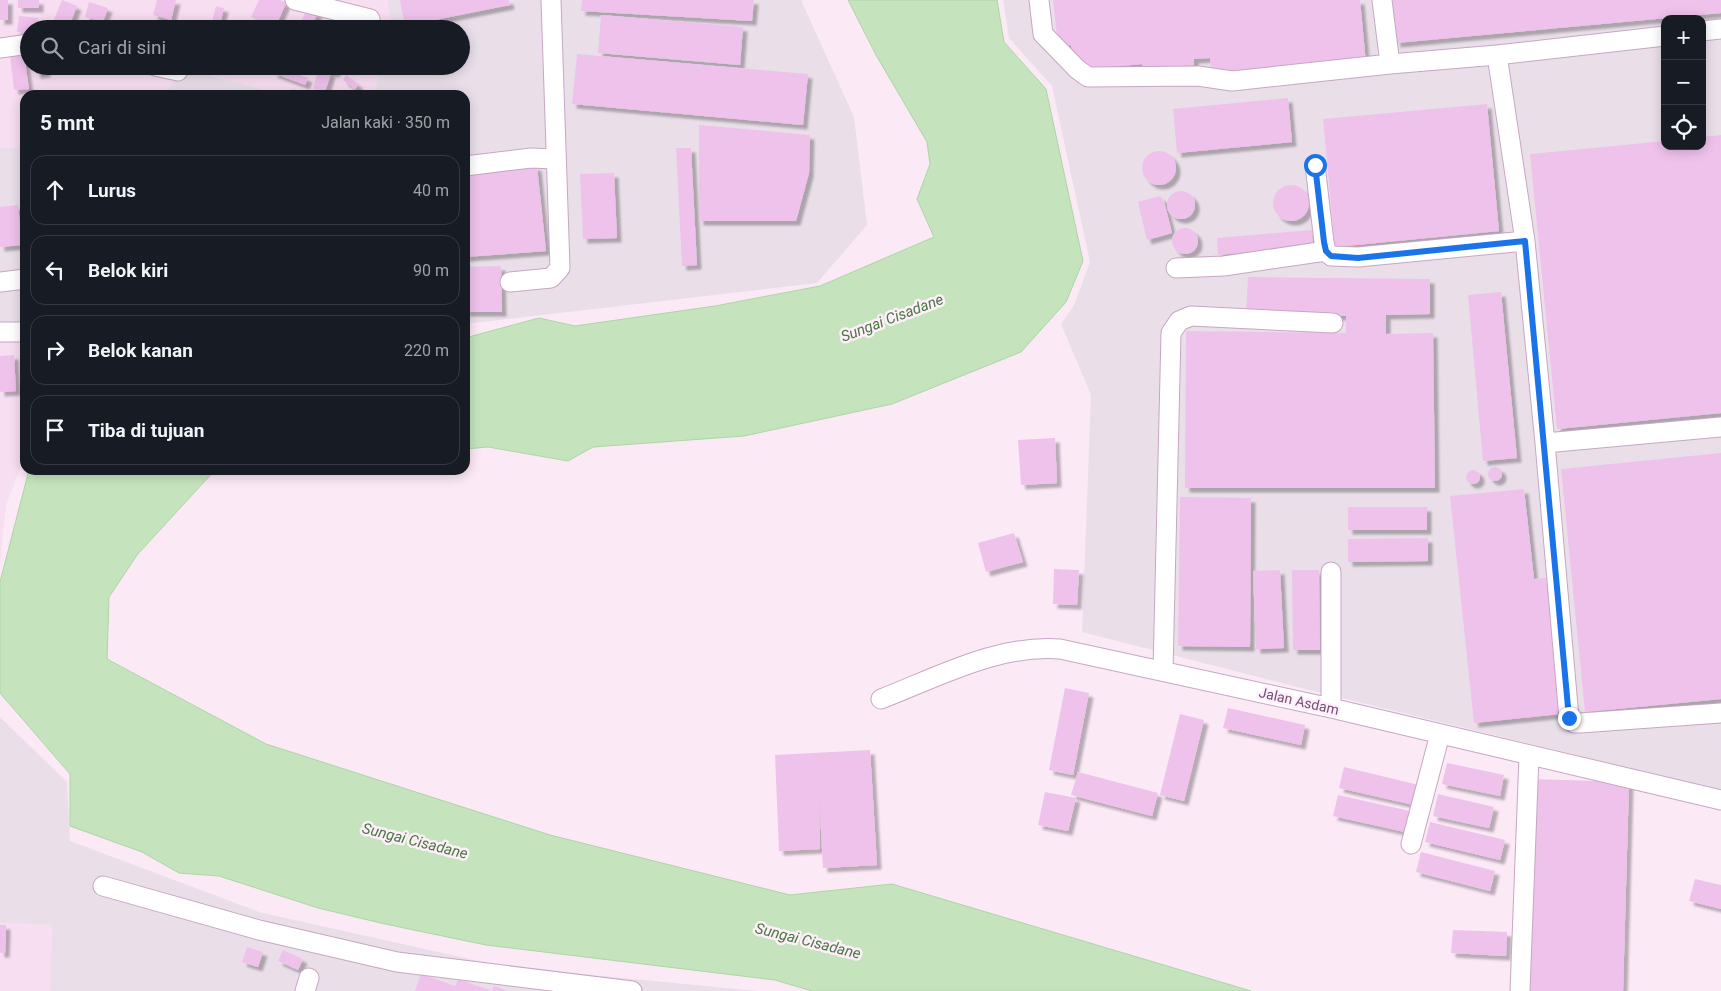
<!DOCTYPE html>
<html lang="id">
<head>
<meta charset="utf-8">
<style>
  body { margin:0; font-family:Roboto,sans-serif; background:#242831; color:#f1f3f6 }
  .controls { position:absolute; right:15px; top:15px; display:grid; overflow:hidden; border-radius:10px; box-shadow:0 2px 12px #0003 }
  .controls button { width:45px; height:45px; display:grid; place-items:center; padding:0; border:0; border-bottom:1px solid #363941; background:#171b24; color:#f1f3f6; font:25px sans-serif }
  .stop { position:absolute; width:15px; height:15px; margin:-11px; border:4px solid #1a73e8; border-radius:50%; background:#fff }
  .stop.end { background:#1a73e8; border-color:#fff; box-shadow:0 1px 5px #0008 }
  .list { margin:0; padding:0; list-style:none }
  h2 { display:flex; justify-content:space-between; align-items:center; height:65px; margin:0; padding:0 20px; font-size:21px }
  h2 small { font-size:16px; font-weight:400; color:#9ea1a6 }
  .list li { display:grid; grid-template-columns:32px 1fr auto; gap:15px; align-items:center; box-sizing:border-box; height:70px; margin:0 10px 10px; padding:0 10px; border:1px solid #363941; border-radius:15px }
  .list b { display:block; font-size:19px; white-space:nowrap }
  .list em { font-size:16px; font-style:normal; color:#9ea1a6 }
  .icon { flex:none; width:28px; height:28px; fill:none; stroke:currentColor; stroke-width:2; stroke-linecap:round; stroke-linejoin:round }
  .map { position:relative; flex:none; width:1721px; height:991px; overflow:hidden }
  .search { position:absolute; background:#171b24; box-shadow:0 2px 12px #0003; left:20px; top:20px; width:450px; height:55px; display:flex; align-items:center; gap:12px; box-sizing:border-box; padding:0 18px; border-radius:28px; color:#9ea1a6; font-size:19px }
  .panel { position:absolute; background:#171b24; box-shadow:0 2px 12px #0003; left:20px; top:90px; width:450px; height:385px; border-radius:15px }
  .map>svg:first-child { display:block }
  .residential { fill:#f7def1 }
  .industrial { fill:#eadfe9; fill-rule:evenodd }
  .water { fill:#c5e4be; stroke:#add5a5 }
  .building { fill:#efc2ec; filter:url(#shadow) }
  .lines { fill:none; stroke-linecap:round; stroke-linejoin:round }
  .minor-casing { stroke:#c6a7c3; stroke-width:21 }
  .minor { stroke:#fff; stroke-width:19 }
  .route { stroke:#1a73e8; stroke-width:6 }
  .labels { text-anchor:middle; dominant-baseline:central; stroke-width:5; stroke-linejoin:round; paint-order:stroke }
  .street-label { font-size:14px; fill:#744e73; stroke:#feeffa }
  .water-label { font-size:15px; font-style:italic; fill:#4b7842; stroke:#feeffa }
</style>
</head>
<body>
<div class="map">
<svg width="1721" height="991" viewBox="0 0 1721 991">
  <defs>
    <filter id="shadow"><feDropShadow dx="4.5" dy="4.5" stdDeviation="1" flood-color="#0004"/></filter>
  </defs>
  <rect width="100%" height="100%" fill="#fbe9f6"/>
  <!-- residential -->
  <path class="residential" d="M0 0H387L393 29H29V66H392L379 72 374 95H261V89L181 67 166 95H25V147L0 148Z
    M0 334 25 335V456L6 505 0 563Z
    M0 923 52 925 50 991H0Z"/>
  <!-- industrial -->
  <path class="industrial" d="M387 0H801L854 117 867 225 817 283 465 324V95H374L379 72 392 66H461V29H393Z
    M1003 0H1721V790L1313 691 1082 632 1091 395 1061 324 1074 305 1090 262 1052 86 1009 38ZM1665 19H1702V146H1665Z
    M180 67 261 89V95H166Z
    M25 147V335L0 334V148Z
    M0 717 67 782 70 841 259 912 501 966 757 991H50L52 925 0 923Z"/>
  <!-- water -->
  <path class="water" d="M848 0H997L1004 42 1046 89 1083 261 1066 302 1021 352 892 404 744 436 593 447 568 461 488 447 465 449V338L539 318 575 326 715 306 820 286 934 237 917 199 930 164 927 142 876 55Z
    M29 470H215L137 555 109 597 107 659 266 744 550 835 790 895 892 884 1251 991H812L775 980 486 945 385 924 318 908 219 876 179 873 142 852 70 826V774L0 693V582Z"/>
  <!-- building -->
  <path class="building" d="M0 0H8V20H0Z
    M18 0H39V8H18Z
    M62 0 77 6 68 29H50Z
    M157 0H176L171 20 153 15Z
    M259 0H280L286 3 275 28 251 17Z
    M400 0H509L510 5 405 26Z
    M582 0H754L752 21 581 11Z
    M1053 0H1360L1366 64 1231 77 1211 71 1210 58 1194 59V65L1143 70 1142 64 1087 69 1072 55 1071 45 1058 46Z
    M1392 0H1721V13L1396 43Z
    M89 2 108 8 103 22 85 17Z
    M216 6 224 8 219 29H210Z
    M308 8 318 13 311 27 301 21Z
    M601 15 743 27 740 65 598 53Z
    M19 16 38 18 37 29H29V33L17 32Z
    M133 22 150 29H130Z
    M24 54 29 89 14 90 10 56Z
    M577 54 808 74 803 125 572 104Z
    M35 66H45L46 73 36 74Z
    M276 66 308 78 305 85 273 73Z
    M319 66H337L335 73 322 70 331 73 325 92 313 89Z
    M346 75 359 85 355 89 343 80Z
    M292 89 305 92V95H290Z
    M1288 98 1292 142 1177 153 1173 109Z
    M1487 104 1499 231 1335 247 1323 119Z
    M699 125 810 135 809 173 796 221H699Z
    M1721 135V413L1557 429 1530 154 1665 141V146H1702V137Z
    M676 148H691L697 265 682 266Z
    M1142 168a17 17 0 1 1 34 0a17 17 0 1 1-34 0Z
    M537 166 546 251 465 257V173Z
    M614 173 617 238 583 239 580 174Z
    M1273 203a18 18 0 1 1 36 0a18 18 0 1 1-36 0Z
    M1167 205a14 14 0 1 1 28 0a14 14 0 1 1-28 0Z
    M1160 196 1164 201 1172 233 1147 240 1138 202Z
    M18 205 22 245 0 247V207Z
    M1172 241a13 13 0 1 1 26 0a13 13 0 1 1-26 0Z
    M1312 230 1313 246 1218 255 1217 238Z
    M501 266 502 312H465V267Z
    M1248 277 1430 279V314L1386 315V334L1433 333 1435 488H1185L1186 331 1346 333V316L1246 313Z
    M1501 292 1517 458 1483 461 1468 295Z
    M14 355 16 391 0 392V356Z
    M1055 438 1057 483 1021 485 1018 440Z
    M1721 453V699L1585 712 1561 469Z
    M1488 474a7 7 0 1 1 14 0a7 7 0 1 1-14 0Z
    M1466 477a7 7 0 1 1 14 0a7 7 0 1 1-14 0Z
    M1524 489 1534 579 1546 578 1560 714 1474 723 1450 496Z
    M1180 497 1251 498 1250 647 1178 646Z
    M1348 507H1427V530H1348Z
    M1014 533 1023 562 986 572 978 543Z
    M1428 538V561L1348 562V539Z
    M1054 569 1079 570 1077 605 1053 604Z
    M1280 570 1284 648 1256 649 1253 571Z
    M1292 570H1319L1320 650H1293Z
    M1065 688 1089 693 1073 775 1049 770Z
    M1228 708 1305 725 1301 745 1223 728Z
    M1180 714 1204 720 1184 801 1160 795Z
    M870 750 877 865 823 868 819 793 820 849 779 851 775 755Z
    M1447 763 1504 775 1500 796 1442 784Z
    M1344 767 1419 785 1414 805 1339 788Z
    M1078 772 1158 793 1152 816 1071 795Z
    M1531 779 1629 782 1623 991H1524Z
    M1045 792 1076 798 1068 831 1038 825Z
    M1438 794 1494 807 1489 828 1433 816Z
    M1338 795 1410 811 1405 832 1333 816Z
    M1430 822 1505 840 1500 860 1425 842Z
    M1421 852 1495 871 1490 891 1416 872Z
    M1695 879 1721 885V909L1689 901Z
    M0 925H6L5 953H0Z
    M1453 930 1507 932 1506 956 1451 953Z
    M247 947 263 952 258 967 242 962Z
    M283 950 303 959 298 970 278 961Z
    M421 974 455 986 458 979 492 991 494 986 508 991H415Z"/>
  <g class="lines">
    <defs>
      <path id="minor" d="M295 0 370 19
        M1039 0 1043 34 1077 69 1088 77 1198 76 1232 81 1390 64
        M1382 0 1390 64 1497 55 1665 36
        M1702 31 1721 29
        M0 48 29 44
        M1497 55 1525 241 1545 443 1721 427
        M155 66 178 71
        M1315 165 1324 242 1326 251 1331 256 1358 257 1525 241
        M465 166 531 158 555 159
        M1176 268 1224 266 1326 251
        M0 282 25 279
        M510 282 551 278 560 268 551 0
        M0 332H25
        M1545 443 1569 718 1574 723H1580L1721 713
        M1331 572V708
        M1163 671 1171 333 1179 321 1191 316 1333 323
        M881 699C938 677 998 644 1060 649L1331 708 1721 800
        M1411 844 1440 734
        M103 886 259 930 397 962 632 991
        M305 991 309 978
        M1520 991 1529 756"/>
    </defs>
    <!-- minor casing -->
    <use href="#minor" class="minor-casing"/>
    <!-- minor -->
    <use href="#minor" class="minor"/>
  </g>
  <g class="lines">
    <!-- route -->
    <path class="route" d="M1315 165 1324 242 1326 251 1331 256 1358 258 1525 241 1569 718"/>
  </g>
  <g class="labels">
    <!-- street labels -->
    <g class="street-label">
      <text transform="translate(1299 701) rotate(13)">Jalan Asdam</text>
    </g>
    <!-- water labels -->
    <g class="water-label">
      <text transform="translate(892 318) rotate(-21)">Sungai Cisadane</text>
      <text transform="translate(415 841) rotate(14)">Sungai Cisadane</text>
      <text transform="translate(808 941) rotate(14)">Sungai Cisadane</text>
    </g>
  </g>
</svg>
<div class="controls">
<button>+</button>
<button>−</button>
<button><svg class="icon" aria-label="locate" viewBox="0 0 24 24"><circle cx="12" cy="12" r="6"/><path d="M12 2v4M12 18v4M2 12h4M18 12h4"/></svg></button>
</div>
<div class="stop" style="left:1315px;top:165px"></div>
<div class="stop end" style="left:1569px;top:718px"></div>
<div class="search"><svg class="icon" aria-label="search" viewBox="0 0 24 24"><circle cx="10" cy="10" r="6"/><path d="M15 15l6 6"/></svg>Cari di sini</div>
<section class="panel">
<h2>5 mnt<small>Jalan kaki · 350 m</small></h2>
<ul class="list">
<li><svg class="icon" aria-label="ahead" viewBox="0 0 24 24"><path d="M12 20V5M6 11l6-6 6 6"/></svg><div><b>Lurus</b></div><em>40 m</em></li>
<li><svg class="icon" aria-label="left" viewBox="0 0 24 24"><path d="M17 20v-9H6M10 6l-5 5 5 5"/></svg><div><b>Belok kiri</b></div><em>90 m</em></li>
<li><svg class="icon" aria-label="right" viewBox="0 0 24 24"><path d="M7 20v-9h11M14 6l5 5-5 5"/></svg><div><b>Belok kanan</b></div><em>220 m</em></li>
<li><svg class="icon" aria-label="arrive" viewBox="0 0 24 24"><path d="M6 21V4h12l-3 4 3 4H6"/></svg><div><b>Tiba di tujuan</b></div></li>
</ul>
</section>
</div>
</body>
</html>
